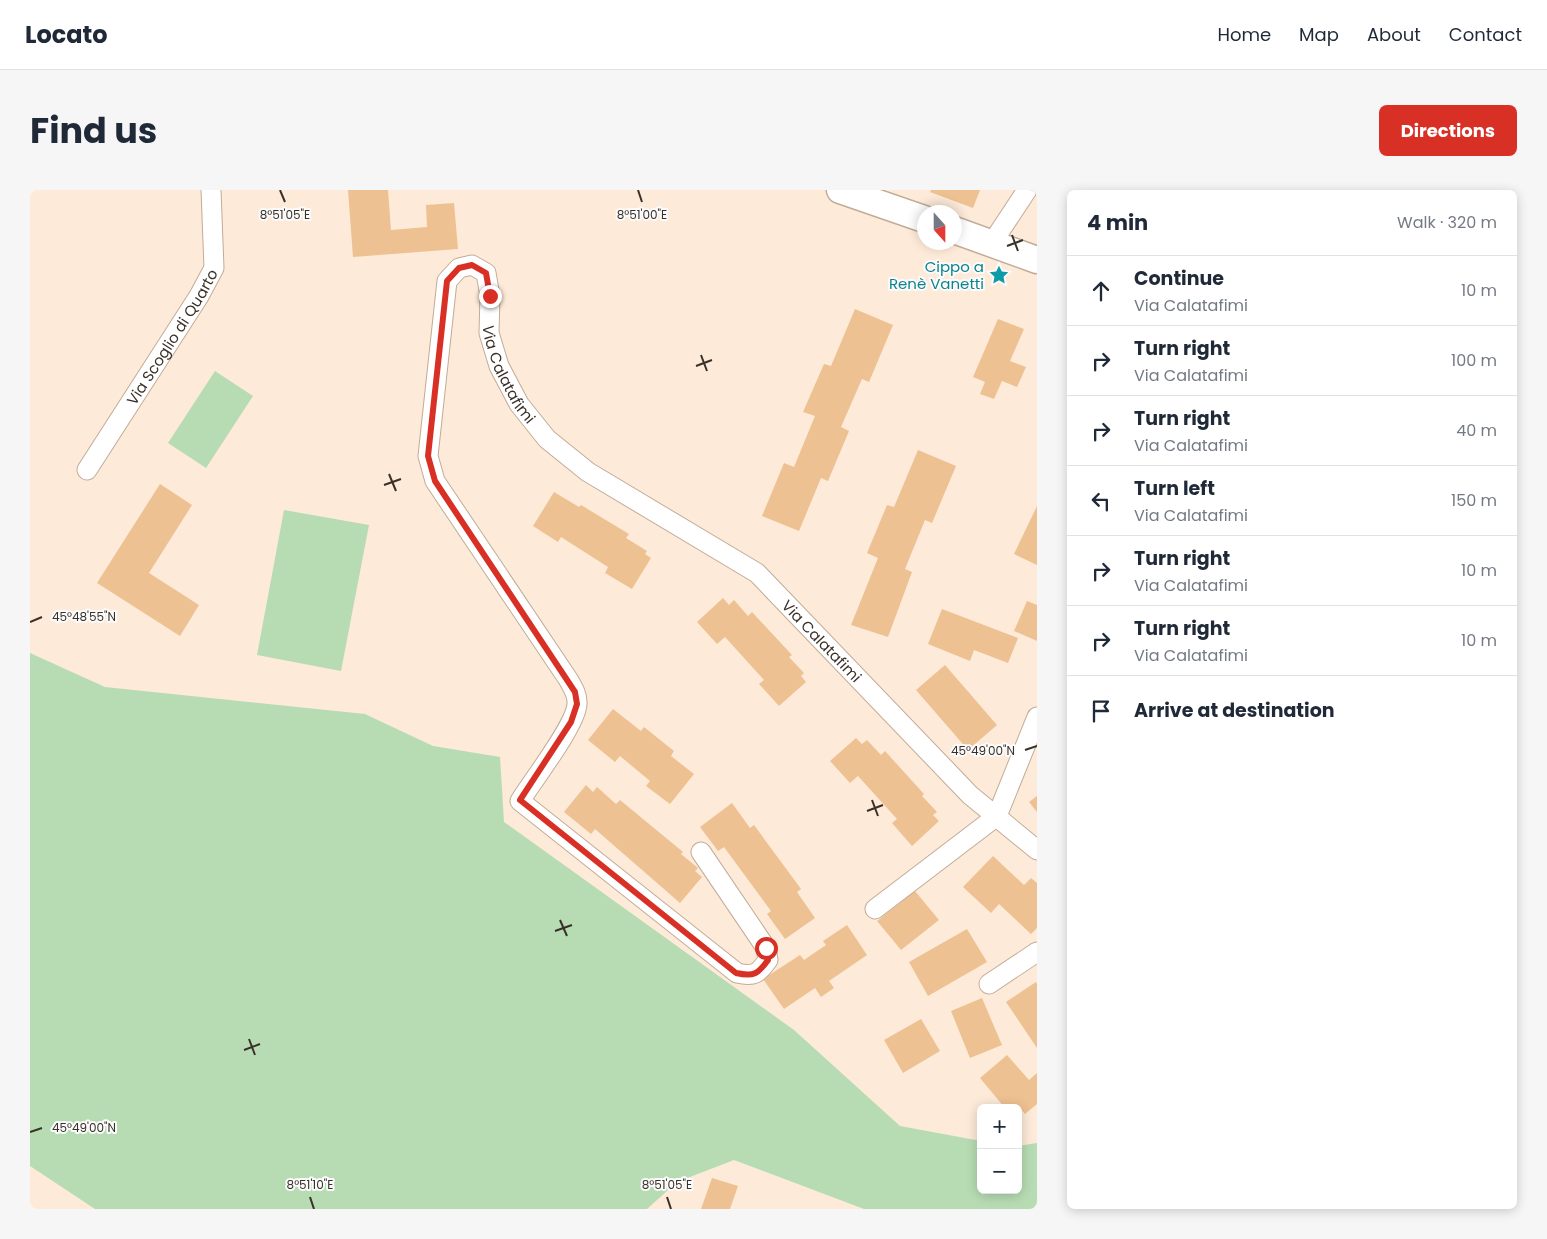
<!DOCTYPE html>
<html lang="en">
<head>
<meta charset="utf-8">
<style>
  body { margin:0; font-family:Poppins,sans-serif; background:#f6f6f7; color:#1f2937 }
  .controls { position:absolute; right:15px; bottom:15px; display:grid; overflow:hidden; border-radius:8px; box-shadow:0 2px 12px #0003 }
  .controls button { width:45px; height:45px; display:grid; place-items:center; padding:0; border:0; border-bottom:1px solid #e0e1e3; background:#fff; color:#1f2937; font:25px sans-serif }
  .compass { position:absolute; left:887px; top:15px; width:45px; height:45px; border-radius:50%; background:#fff; box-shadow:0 2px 12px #0003; rotate:159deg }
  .stop { position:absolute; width:15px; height:15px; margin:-11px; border:4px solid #d93025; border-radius:50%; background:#fff }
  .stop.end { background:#d93025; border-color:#fff; box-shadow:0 1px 5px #0008 }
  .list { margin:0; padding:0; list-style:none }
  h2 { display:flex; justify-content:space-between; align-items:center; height:65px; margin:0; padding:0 20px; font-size:21px }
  h2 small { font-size:16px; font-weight:400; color:#747a83 }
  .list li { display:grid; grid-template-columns:32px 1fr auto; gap:15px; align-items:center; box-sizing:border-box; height:70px; padding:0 20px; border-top:1px solid #e0e1e3 }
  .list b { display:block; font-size:19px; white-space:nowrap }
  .list p { margin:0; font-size:16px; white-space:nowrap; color:#747a83 }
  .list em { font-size:16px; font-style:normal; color:#747a83 }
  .icon { flex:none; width:28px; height:28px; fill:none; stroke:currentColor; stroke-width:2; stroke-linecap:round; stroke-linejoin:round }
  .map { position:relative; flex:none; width:1007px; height:1019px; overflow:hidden; border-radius:8px }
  header { display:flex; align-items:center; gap:30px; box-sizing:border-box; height:70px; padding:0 25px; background:#fff; border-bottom:1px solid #e0e1e3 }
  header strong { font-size:24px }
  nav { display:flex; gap:28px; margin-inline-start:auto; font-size:18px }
  .intro { display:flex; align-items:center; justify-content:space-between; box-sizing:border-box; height:120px; padding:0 30px }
  h1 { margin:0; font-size:35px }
  .button { padding:12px 22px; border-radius:8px; background:#d93025; color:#fff; font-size:18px; font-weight:700 }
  main { display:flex; gap:30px; padding:0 30px }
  aside { flex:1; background:#fff; border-radius:8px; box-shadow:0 2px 12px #0003 }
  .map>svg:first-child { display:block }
  .green { fill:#b7dcb3 }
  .building { fill:#eec192 }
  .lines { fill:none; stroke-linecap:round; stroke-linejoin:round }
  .minor-casing { stroke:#c2ac97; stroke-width:21 }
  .secondary-casing { stroke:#c2ac97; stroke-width:29 }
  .minor { stroke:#fff; stroke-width:19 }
  .secondary { stroke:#fff; stroke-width:26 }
  .route { stroke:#d93025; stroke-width:6 }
  .ticks { fill:none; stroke:#393028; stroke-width:2 }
  .labels { text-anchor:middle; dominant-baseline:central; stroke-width:4; stroke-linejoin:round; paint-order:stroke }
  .culture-label { font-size:15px; fill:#0d838f; stroke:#fbfbfb; text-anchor:end }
  .street-label { font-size:15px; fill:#393028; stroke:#fbfbfb }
  .ticks-label { font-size:12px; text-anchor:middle; fill:#393028; stroke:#fbfbfb; stroke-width:4; stroke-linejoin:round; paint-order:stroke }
</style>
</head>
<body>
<header>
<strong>Locato</strong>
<nav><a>Home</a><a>Map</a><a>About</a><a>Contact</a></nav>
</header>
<div class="intro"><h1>Find us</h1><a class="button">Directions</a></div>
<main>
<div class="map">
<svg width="1007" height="1019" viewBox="0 0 1007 1019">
  <rect width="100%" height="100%" fill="#fdead9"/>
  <!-- green -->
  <path class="green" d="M185 181 223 206 176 278 138 253Z
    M254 320 339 335 311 481 227 465Z
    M0 463 75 497 335 524 403 556 470 567 474 632 764 840 870 936 951 951V1000H988V956L1007 953V1019H834L704 970 647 992 617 1019H65L0 976Z"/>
  <!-- building -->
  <path class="building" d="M318 0H358L361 40 397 37 396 15 424 13 428 59 323 67Z
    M901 0H950L943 18 900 2Z
    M825 119 863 135 839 192 832 189 811 237 819 241 798 291 791 288 769 341 732 326 754 273 764 277 785 226 773 222 794 174 801 176Z
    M968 129 994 139 980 171 996 177 987 197 972 191 964 209 950 204 955 192 943 187Z
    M888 260 926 276 902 333 895 330 875 379 882 382 858 447 821 435 848 368 837 363 857 315 864 317Z
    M130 294 162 315 119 383 169 415 150 446 67 393Z
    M524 302 549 317 551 315 599 344 596 348 617 361 615 364 621 368 602 399 575 383 578 377 531 347 528 352 503 336Z
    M1007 316V375L984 364Z
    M693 408 699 415 704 410 718 426 722 422 762 465 759 467 774 483 771 486 776 492 749 516 729 494 734 490 695 447 687 454 667 432Z
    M997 411 1007 415V451L984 441Z
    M912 419 988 448 978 473 944 460 940 471 898 454Z
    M915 475 967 535 938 560 886 500Z
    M583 519 611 541 614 537 644 561 641 566 664 584 640 614 616 596 620 591 590 566 585 572 558 550Z
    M826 548 832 554 837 550 851 565 855 561 894 604 892 606 907 622 903 625 909 631 882 656 862 633 867 629 828 586 820 593 800 571Z
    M556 595 563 602 567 597 586 614 590 610 653 662 651 664 668 678 665 681 672 687 650 713 565 639 561 644 534 622Z
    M1007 606V622L999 612Z
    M702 613 720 638 724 635 771 699 767 702 785 728 755 749 737 724 741 721 694 657 688 661 670 637Z
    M963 666 994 695 1001 688 1007 693V738L1001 744 969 714 961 723 933 697Z
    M885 701 909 730 871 760 847 731Z
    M817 735 837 765 799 791 804 798 791 807 785 798 754 819 733 789 770 765 774 770 796 755 793 751Z
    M937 739 957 772 898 806 879 772Z
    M1006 792 1007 794V858L976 812Z
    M952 808 972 855 940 868 921 821Z
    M891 829 910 861 873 883 854 850Z
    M977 865 999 890 1007 883V914L995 924 988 916 975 918 950 888Z
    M682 988 708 996 700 1019H671Z"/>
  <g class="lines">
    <defs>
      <g id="minor">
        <path d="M962 53 997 0"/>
        <path id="s1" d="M57 280 169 106 184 78 181 0"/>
        <path id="s2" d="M671 662 736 758 738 770C728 784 724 787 707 783L490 611C503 590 546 535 547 514 548 505 542 496 538 489L405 291 398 266 417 91 429 78 442 75 456 83 460 106 459 143 469 176 489 214 517 249 558 282 727 383 940 605 1007 660"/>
        <path d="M845 719 967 626 1007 527"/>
        <path d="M959 794 1007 762"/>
      </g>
      <path id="secondary" d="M810 0 894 29
        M924 40 1007 70"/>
    </defs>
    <!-- minor casing -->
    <use href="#minor" class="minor-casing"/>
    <!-- secondary casing -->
    <use href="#secondary" class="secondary-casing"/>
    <!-- minor -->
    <use href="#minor" class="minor"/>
    <!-- secondary -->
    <use href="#secondary" class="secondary"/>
  </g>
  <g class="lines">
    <!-- route -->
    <path class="route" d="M460 106 456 83 442 75 429 78 417 91 398 266 405 291 545 502 547 514 541 532 490 610 706 783C724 787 728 784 738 770L736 758"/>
  </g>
  <!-- ticks -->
  <path class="ticks" d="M250 0 255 12M608 0 612 12M982 45 988 61M977 56 993 50M671 165 677 181M666 176 682 170M359 284 366 301M354 295 371 289M0 432 12 427M995 560 1007 556M842 610 848 626M837 621 853 615M530 730 537 746M525 741 542 735M219 849 225 865M214 860 230 854M0 942 12 938M280 1007 284 1019M637 1007 641 1019"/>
  <!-- icons -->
  <defs>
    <symbol id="sight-bare" viewBox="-9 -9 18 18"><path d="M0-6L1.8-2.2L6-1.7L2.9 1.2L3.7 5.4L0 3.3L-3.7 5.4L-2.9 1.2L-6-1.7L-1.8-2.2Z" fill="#0f9aa8" stroke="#fbfbfb" stroke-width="2.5" paint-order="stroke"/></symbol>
  </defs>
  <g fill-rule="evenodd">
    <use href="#sight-bare" x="955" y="71" width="28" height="28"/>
  </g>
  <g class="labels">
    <!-- culture labels -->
    <g class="culture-label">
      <text x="954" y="76">Cippo a<tspan x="954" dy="17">Renè Vanetti</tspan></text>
    </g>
    <!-- street labels -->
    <g class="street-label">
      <text stroke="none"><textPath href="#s1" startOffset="158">Via Scoglio di Quarto</textPath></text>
      <text stroke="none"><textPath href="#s2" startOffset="1176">Via Calatafimi</textPath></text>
      <text stroke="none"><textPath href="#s2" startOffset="1596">Via Calatafimi</textPath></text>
    </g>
  </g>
  <g class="ticks-label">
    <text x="255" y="29">8°51'05"E</text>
    <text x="612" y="29">8°51'00"E</text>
    <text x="54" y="431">45°48'55"N</text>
    <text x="953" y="565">45°49'00"N</text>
    <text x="54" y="942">45°49'00"N</text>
    <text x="280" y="999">8°51'10"E</text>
    <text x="637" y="999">8°51'05"E</text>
  </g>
</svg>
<div class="controls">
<button>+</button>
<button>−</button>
</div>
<svg class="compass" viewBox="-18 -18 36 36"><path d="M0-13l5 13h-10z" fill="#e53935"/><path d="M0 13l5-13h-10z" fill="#747a83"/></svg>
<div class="stop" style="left:736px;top:758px"></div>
<div class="stop end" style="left:460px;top:106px"></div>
</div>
<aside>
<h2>4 min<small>Walk · 320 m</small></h2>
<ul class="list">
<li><svg class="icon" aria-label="ahead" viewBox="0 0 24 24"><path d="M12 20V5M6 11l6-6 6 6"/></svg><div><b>Continue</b><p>Via Calatafimi</p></div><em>10 m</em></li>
<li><svg class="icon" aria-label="right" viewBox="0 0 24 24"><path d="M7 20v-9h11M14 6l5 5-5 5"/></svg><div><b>Turn right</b><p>Via Calatafimi</p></div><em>100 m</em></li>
<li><svg class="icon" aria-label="right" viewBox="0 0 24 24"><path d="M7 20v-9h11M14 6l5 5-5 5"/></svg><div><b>Turn right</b><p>Via Calatafimi</p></div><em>40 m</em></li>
<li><svg class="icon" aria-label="left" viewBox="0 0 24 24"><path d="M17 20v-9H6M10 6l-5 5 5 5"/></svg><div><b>Turn left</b><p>Via Calatafimi</p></div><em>150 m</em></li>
<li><svg class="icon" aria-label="right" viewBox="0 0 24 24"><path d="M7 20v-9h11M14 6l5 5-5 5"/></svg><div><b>Turn right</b><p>Via Calatafimi</p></div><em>10 m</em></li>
<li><svg class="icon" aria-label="right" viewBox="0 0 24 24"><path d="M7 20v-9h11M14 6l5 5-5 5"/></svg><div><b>Turn right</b><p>Via Calatafimi</p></div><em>10 m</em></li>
<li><svg class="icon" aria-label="arrive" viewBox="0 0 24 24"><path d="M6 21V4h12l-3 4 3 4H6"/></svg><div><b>Arrive at destination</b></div></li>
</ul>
</aside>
</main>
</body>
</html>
